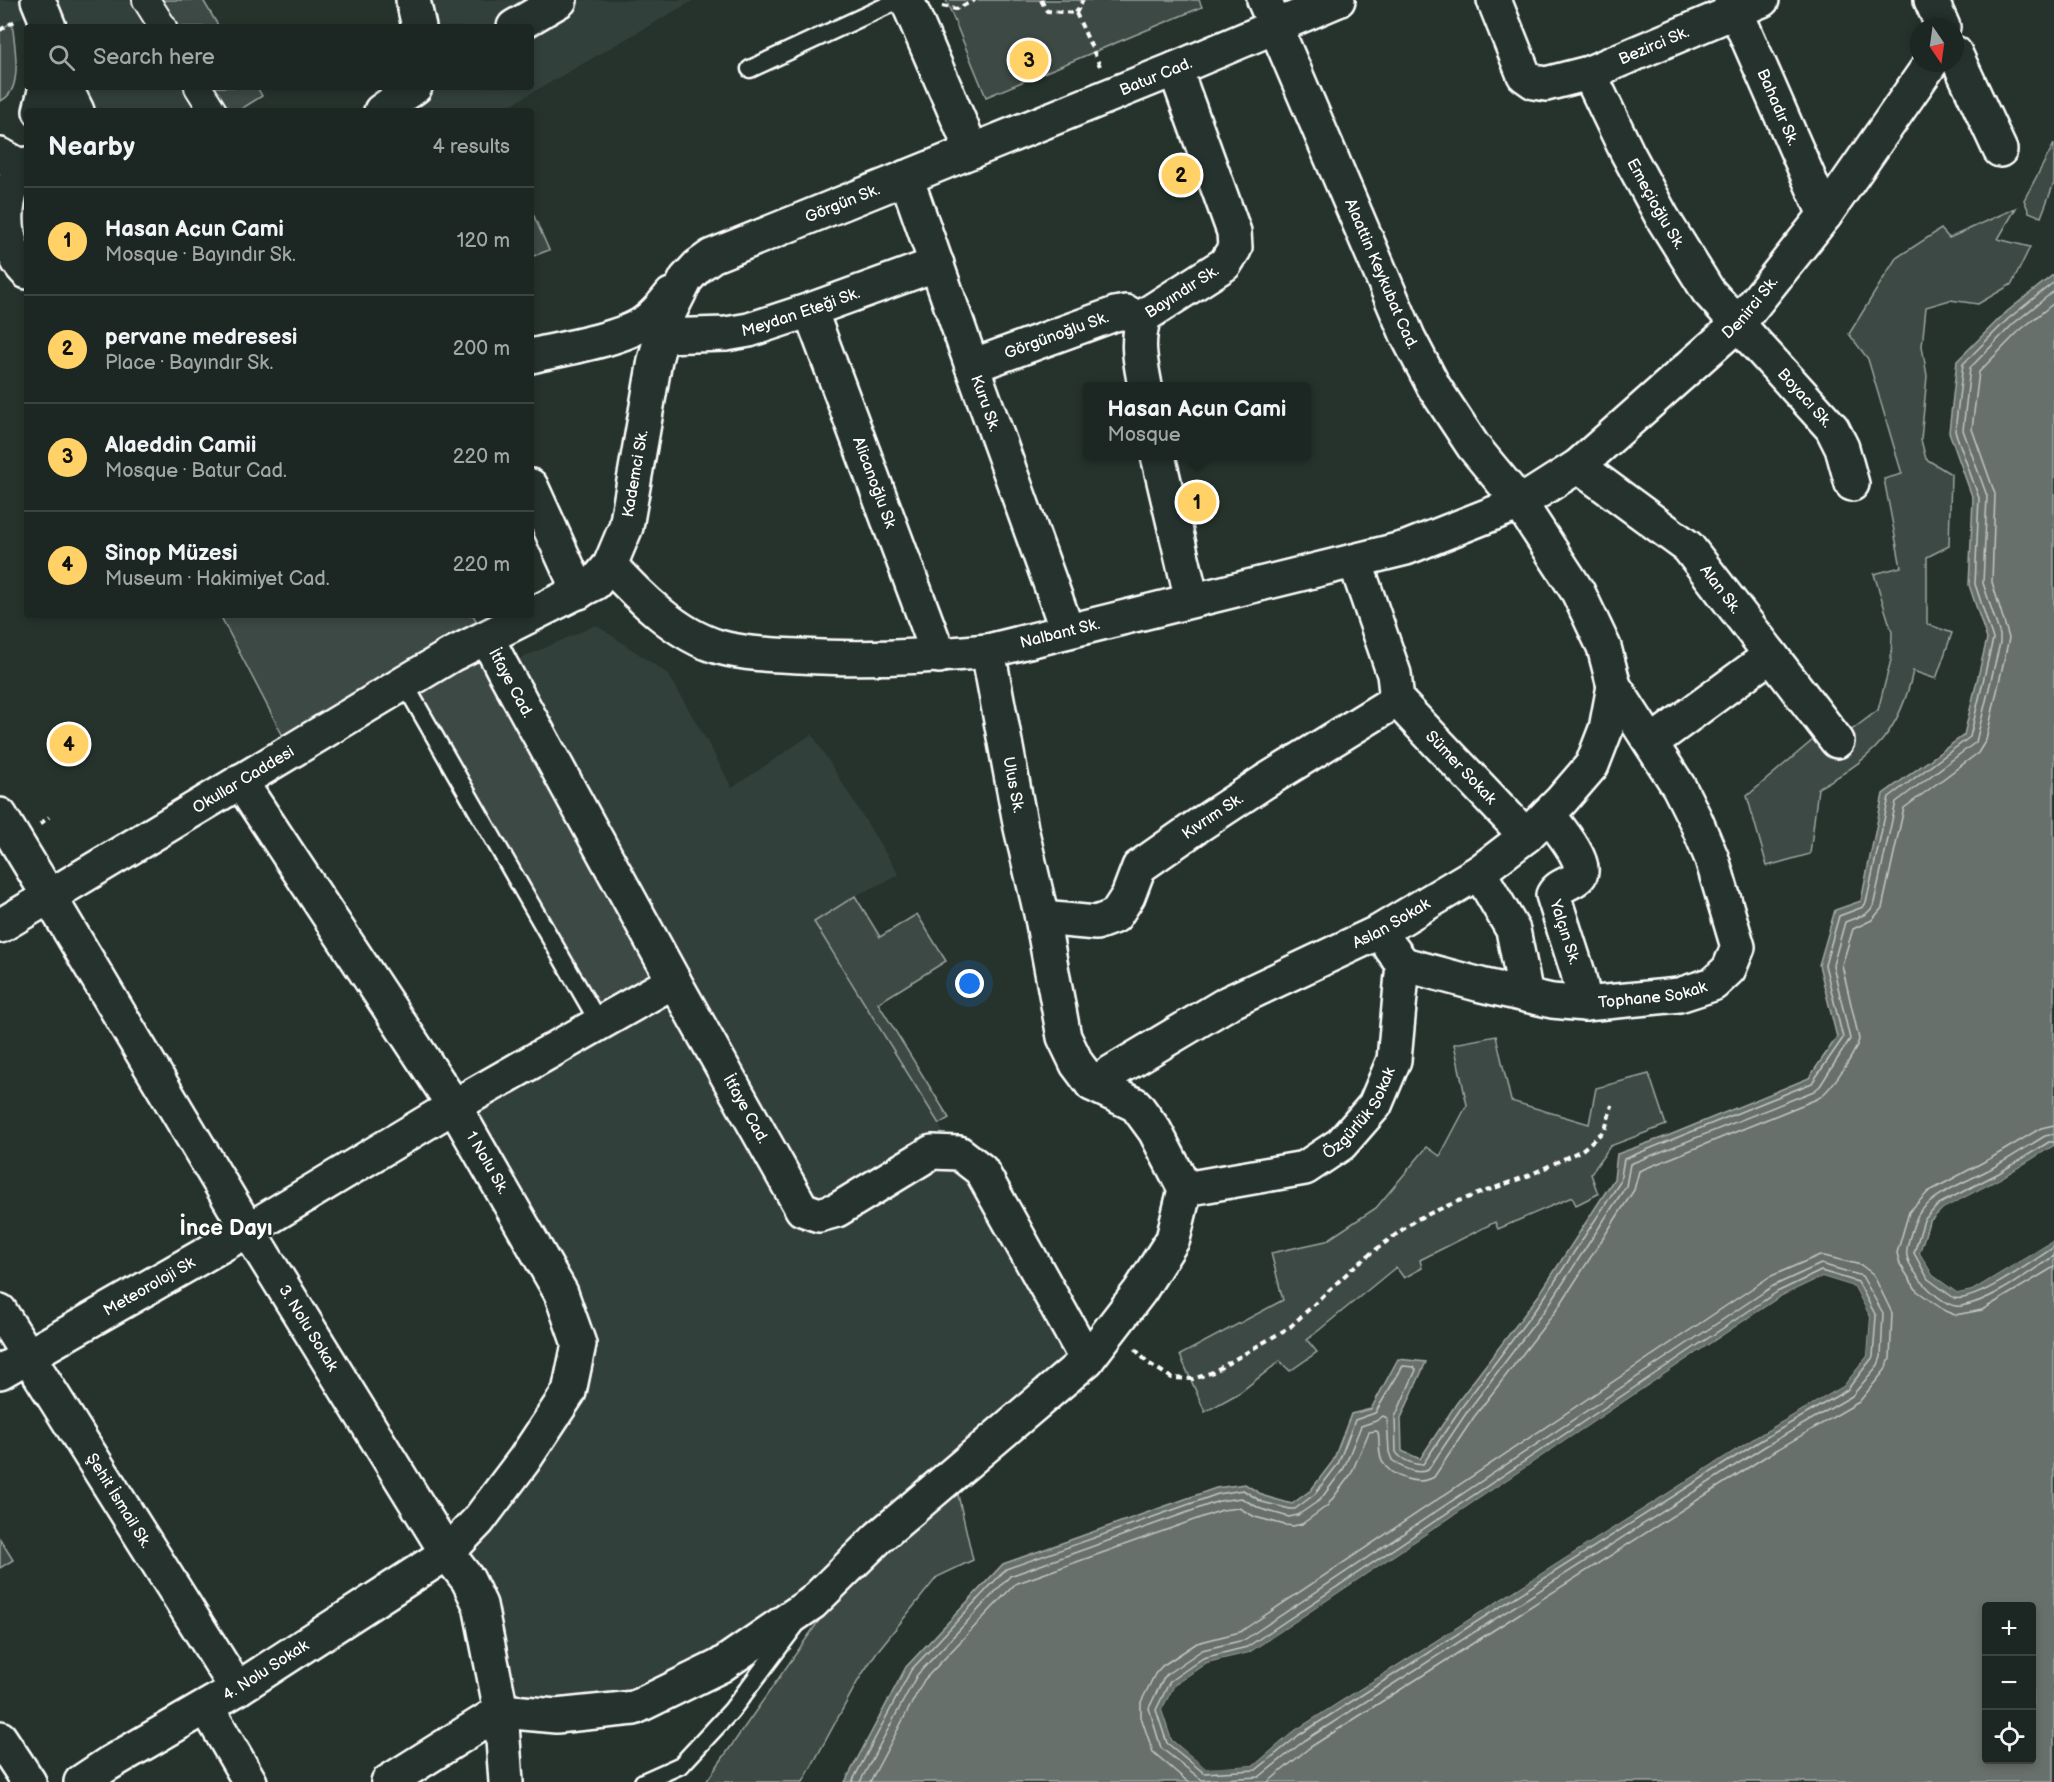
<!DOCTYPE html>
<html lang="en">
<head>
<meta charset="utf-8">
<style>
  body { margin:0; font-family:"Balsamiq Sans",sans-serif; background:#29322f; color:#f1f3f6 }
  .controls { position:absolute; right:18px; bottom:18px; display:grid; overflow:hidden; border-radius:6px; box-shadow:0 3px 9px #0003 }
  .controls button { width:54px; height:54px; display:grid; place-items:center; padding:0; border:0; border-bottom:2px solid #3a4340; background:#1c2622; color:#f1f3f6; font:30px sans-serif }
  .compass { position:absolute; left:1910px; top:18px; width:54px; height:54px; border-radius:50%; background:#1c2622; box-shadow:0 3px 9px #0003; rotate:167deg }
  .you { position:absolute; left:970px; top:984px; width:21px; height:21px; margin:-15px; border:4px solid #fff; border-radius:50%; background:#1a73e8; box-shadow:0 0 0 9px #1a73e833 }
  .badge { display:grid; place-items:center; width:39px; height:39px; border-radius:50%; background:#ffd166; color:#111; font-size:20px; font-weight:700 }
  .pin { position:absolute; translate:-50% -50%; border:3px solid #fff; box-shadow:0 2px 6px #0006 }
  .popup { position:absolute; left:1083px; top:382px; width:228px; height:78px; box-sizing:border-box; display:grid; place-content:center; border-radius:6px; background:#1c2622; filter:drop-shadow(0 2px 4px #0005); font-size:20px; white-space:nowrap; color:#a0a5a5 }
  .popup b { font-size:22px; color:#f1f3f6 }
  .popup::after { content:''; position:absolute; left:50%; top:100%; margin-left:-12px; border:12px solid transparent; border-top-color:#1c2622 }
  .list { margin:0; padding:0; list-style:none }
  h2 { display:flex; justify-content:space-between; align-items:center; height:78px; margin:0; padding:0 24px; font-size:26px }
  h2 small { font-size:20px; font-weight:400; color:#a0a5a5 }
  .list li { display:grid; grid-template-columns:39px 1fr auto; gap:18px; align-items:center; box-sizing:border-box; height:108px; padding:0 24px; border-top:2px solid #3a4340 }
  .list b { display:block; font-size:22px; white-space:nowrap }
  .list p { margin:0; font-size:20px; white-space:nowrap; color:#a0a5a5 }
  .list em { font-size:20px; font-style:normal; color:#a0a5a5 }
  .icon { flex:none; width:33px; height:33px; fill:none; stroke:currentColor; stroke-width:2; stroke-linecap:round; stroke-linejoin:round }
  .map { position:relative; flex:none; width:2054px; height:1782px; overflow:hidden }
  .search { position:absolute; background:#1c2622; box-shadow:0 3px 9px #0003; left:24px; top:24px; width:510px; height:66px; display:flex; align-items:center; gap:15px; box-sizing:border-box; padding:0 21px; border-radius:6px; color:#a0a5a5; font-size:22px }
  .panel { position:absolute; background:#1c2622; box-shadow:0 3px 9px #0003; left:24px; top:108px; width:510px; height:510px; border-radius:6px }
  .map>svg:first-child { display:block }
  .built { fill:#333f3a }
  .green { fill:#3e4944; stroke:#9ea4a2; stroke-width:1.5 }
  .water { fill:#67706c; stroke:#a4a9a7; stroke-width:1.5; fill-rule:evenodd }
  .pier { fill:#26332d; fill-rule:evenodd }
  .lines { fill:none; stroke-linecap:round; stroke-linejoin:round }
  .shore { stroke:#c2c6c4; stroke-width:1.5 }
  .service-casing { stroke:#fff; stroke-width:21 }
  .pedestrian-casing { stroke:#fff; stroke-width:30 }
  .minor-casing { stroke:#fff; stroke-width:38 }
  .tertiary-casing { stroke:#fff; stroke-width:38 }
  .secondary-casing { stroke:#fff; stroke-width:38 }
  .trunk-casing { stroke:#fff; stroke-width:38 }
  .path { stroke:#fff; stroke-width:4; stroke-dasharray:6 4.5; stroke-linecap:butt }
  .service { stroke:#26332d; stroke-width:16 }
  .pedestrian { stroke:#26332d; stroke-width:26 }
  .minor { stroke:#26332d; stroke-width:33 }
  .tertiary { stroke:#26332d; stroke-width:33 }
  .secondary { stroke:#26332d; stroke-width:33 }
  .trunk { stroke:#26332d; stroke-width:33 }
  .labels { text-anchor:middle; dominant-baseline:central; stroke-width:4.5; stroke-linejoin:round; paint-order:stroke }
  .street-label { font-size:16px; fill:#fff; stroke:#26332d }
  .district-label { font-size:22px; font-weight:bold; fill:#fff; stroke:#26332d }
</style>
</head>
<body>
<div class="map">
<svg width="2054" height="1782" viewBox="0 0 2054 1782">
  <rect width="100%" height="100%" fill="#26332d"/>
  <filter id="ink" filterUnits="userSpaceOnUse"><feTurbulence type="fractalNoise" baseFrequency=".0167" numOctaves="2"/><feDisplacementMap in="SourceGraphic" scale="12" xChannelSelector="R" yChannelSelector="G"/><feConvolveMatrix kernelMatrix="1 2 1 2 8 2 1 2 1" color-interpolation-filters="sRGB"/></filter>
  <g filter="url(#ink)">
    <!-- built -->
    <path class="built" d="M0 0H160L177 27H49L39 7 0 30Z
      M431 0H694L500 111H406L415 87H531V27H419L415 10Z
      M67 87H214L230 111H81Z
      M596 625 668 674 711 748 732 788 812 734 899 875 855 896 814 922 939 1124 952 1152 1087 1360 879 1537 634 1708 501 1711 447 1553 478 1520 579 1344 454 1106 599 1023 502 667Z"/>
    <!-- green -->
    <path class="green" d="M160 0H203L219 27H177Z
      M946 0H1199L1202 7 986 97Z
      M12 22C14 43 25 92 0 101V30Z
      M215 87H257L262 96 238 111H230Z
      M2054 144V183L2041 217 2029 212 2024 200Z
      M2016 208 1998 239 2030 247 2012 284 1978 304 1950 300 1926 307 1922 346 1927 376 1921 440 1926 459 1951 474 1949 546 1927 557V624L1952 633 1936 679 1913 671C1900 732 1873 759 1818 788L1810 854 1767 866 1747 796 1827 728 1837 741 1878 710 1891 660 1892 632 1874 574 1901 567 1884 479 1902 474 1868 359 1849 334 1896 258 1941 229 1949 238Z
      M531 214H533L549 250 531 257Z
      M220 615H473L674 981 599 1023 404 683 284 738Z
      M855 896 880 937 917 914 946 961 878 1003 949 1118 939 1124 814 922Z
      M1496 1036 1511 1101 1589 1124 1596 1088 1649 1074 1666 1125 1610 1146 1591 1174 1598 1194 1576 1205 1572 1197 1498 1229 1495 1222 1420 1260 1422 1268 1404 1278 1396 1267 1307 1340 1317 1352 1290 1371 1280 1361 1239 1393 1205 1412 1180 1355 1283 1300 1271 1253 1326 1241 1376 1208 1427 1147 1440 1156 1467 1105 1454 1044Z
      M953 1473 973 1560 937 1577 876 1653 859 1679 803 1782H706L825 1612Z
      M0 1539 13 1560 0 1568Z"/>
    <!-- water -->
    <path class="water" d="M2054 274V1146L2002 1178 1943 1209 1929 1222 1920 1253 1933 1275 1958 1293 1972 1290 2054 1240V1782H845L906 1667 1003 1564 1216 1488 1245 1484 1264 1496 1292 1504 1311 1490 1333 1461 1351 1414 1371 1409 1398 1359 1426 1362 1401 1418 1402 1451 1420 1459 1456 1404 1539 1295 1614 1179 1617 1154 1670 1135 1809 1078 1837 1037 1819 965 1835 910 1861 901 1883 794 1964 735 1987 639 1969 585 1973 499 1949 432 1957 361 2004 314ZM1822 1277 1854 1287 1870 1317 1867 1356 1843 1386 1757 1436 1295 1730 1254 1765 1206 1767 1172 1740 1162 1710 1175 1685 1207 1663 1249 1653 1780 1297ZM1986 1606H2032V1760H1986Z"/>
    <!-- pier -->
    <path class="pier" d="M2054 1146V1150L2004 1181 1945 1211 1932 1224 1923 1253 1935 1273 1958 1290 1971 1287 2054 1237V1240L1972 1290 1958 1293 1933 1275 1920 1253 1930 1222 1943 1209 2002 1178Z
      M1822 1277 1854 1287 1870 1317 1867 1356 1843 1386 1757 1436 1295 1730 1254 1765 1206 1768 1172 1740 1162 1710 1175 1685 1207 1663 1249 1653 1780 1297ZM1822 1280 1852 1289 1867 1317 1864 1355 1841 1383 1755 1433 1294 1727 1253 1762 1207 1764 1175 1738 1165 1710 1177 1687 1208 1665 1251 1655 1782 1299Z"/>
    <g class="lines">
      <!-- shore -->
      <path class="shore" d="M2054 1125 2041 1128 1991 1158 1928 1192 1909 1212 1897 1253 1900 1264 1917 1291 1945 1311 1955 1315 1982 1310 2054 1267
        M2054 1134 2045 1136C2028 1146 2012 1157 1994 1167 1969 1181 1939 1190 1920 1212 1915 1218 1905 1248 1907 1256 1910 1273 1943 1309 1961 1306 1992 1301 2028 1273 2054 1256
        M2054 1142H2049L1999 1173 1939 1204 1924 1220 1914 1253 1928 1279 1954 1298C1975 1303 2035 1260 2054 1247
        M1821 1264 1862 1276 1883 1313 1881 1357 1878 1365 1852 1396 1764 1447 1304 1741 1259 1777 1202 1780 1161 1748 1149 1708 1163 1679 1167 1674 1202 1650 1244 1640 1773 1286Z
        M1821 1271 1858 1282 1876 1316 1873 1357 1847 1390 1760 1441 1299 1735 1256 1770 1204 1773 1167 1743 1156 1710 1170 1681 1203 1658 1247 1647 1777 1292Z
        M852 1782 911 1670 1006 1569 1218 1494 1243 1490 1262 1502 1290 1509H1295L1315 1494 1338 1464 1355 1420 1375 1413 1403 1366 1414 1367 1416 1370 1395 1417 1396 1452C1400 1459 1415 1466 1423 1464L1461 1408 1544 1298 1620 1182 1624 1159 1812 1083 1843 1038 1825 965 1839 916 1863 907 1866 903 1889 797 1970 737 1993 639 1975 584 1979 498 1955 431 1963 364 2008 319 2054 282
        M860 1782 917 1675 1010 1576 1219 1501 1241 1498 1261 1509 1289 1517 1298 1515 1320 1500 1344 1468 1361 1426 1376 1421 1383 1416 1387 1418 1389 1452 1392 1460C1402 1468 1416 1475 1428 1470L1467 1412 1550 1303 1626 1186 1630 1164 1814 1091 1820 1086 1850 1039 1833 965 1845 922 1866 914 1873 907 1896 802 1976 742 2000 643V635L1983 583 1987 496 1963 430 1970 368 2013 324 2054 291
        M870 1782 924 1680 1015 1584 1222 1510 1239 1508 1255 1517 1285 1525 1293 1526 1302 1524 1327 1506 1351 1474 1369 1432 1376 1431 1378 1432C1380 1442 1378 1453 1382 1461 1391 1478 1419 1486 1434 1477L1474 1417 1558 1308 1634 1190 1639 1171 1817 1099C1830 1092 1856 1053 1859 1039L1842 965 1853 929 1872 920 1882 908 1904 808 1978 753 1986 740 2009 638 1992 582 1995 494 1972 429 1979 372 2019 331 2054 303
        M1188 1782 1153 1752 1141 1717V1702L1155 1674 1162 1666 1197 1643 1240 1632 1769 1277 1820 1255 1861 1265 1873 1274 1892 1313 1890 1359 1885 1370 1859 1402 1768 1455 1309 1748 1268 1782"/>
      <defs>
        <path id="service" d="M750 69 899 0
          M404 683 599 1023
          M643 1782 681 1765 731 1711 795 1626"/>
        <path id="pedestrian" d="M146 0 163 27
          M198 87 213 111"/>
        <g id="minor">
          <path d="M907 0 972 151"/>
          <path id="s1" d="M1494 0 1524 75 1534 82 1546 84 1589 73 1762 0"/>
          <path id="s2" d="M1731 0 1825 215"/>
          <path d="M1931 0 1943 27"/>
          <path d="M1955 53 2000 150"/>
          <path id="s3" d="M1589 73 1627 152 1662 217 1708 291 1832 428 1842 448 1852 484"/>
          <path d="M0 155 22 167"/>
          <path id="s4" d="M906 177 972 366 1067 630"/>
          <path id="s5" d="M810 310 939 656"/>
          <path id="s6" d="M660 336 726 334 749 330 810 310 937 264"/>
          <path id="s7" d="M972 366 1115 314 1126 312 1142 321"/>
          <path id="s8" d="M1145 386C1140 358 1136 344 1144 316L1225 264 1235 248 1234 232 1175 69"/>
          <path d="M1158 456 1192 600"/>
          <path id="s9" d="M1578 466 1688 547 1837 741"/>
          <path d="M531 486 579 592"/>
          <path d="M1355 561 1394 674 1397 700"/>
          <path id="s10" d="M610 565C638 596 677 635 719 647 744 654 774 655 800 656 863 660 925 657 988 651L1406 548 1520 503 1578 466 1739 323 1825 215 1931 63"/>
          <path id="s11" d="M1397 700 1526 836"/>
          <path d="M1651 743 1771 655"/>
          <path id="s12" d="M1548 814C1556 825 1590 864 1579 876 1572 884 1559 884 1553 895L1578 973 1585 1004"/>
          <path d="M1479 872 1513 930 1526 995"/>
          <path id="s13" d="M49 896 248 1230 447 1553 468 1580 480 1605 501 1711 506 1782"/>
          <path id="s14" d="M1042 918 1096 923 1115 916 1128 896 1139 867 1199 825 1264 782 1397 700"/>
          <path id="s15" d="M1403 964 1481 985 1552 1001 1585 1004 1679 995 1713 984 1729 969 1738 947 1712 859 1696 821 1679 787 1614 686 1604 647 1578 592 1520 503"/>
          <path id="s16" d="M1092 1084 1228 1003 1379 932 1479 872 1526 836 1561 801 1592 765 1606 729 1614 686"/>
          <path id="s17" d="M1185 1189 1305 1168 1341 1144 1375 1105 1394 1060 1403 964 1391 948"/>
          <path id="s18" d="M0 1311 237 1689"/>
          <path id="s19" d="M0 1372 248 1230 454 1106 674 981 802 1209 819 1215 837 1210 932 1152 959 1153 981 1170 1087 1360"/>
          <path d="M207 1708 250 1782"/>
          <path d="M0 1738 29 1782"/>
          <path id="s20" d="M81 1782 108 1764 237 1689 447 1553 478 1521 524 1460 569 1392 579 1344 561 1293 454 1106 240 781"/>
          <path d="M388 1782 501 1711 556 1716 634 1708 720 1666 812 1603 879 1537 1087 1360 1140 1291 1173 1239 1185 1189 1155 1131 1136 1105 1092 1084 1077 1064 1064 1037 1042 918 1021 828 988 651"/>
        </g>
        <g id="tertiary">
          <path d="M413 0 419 27"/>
          <path id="s21" d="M1264 0 1408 337 1434 387 1473 446 1520 503"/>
          <path id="s22" d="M487 638 502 667 674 981"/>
          <path d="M0 815 49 896"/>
        </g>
        <g id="secondary">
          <path d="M38 0 49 27"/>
          <path d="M65 87 77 111"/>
          <path d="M40 111 46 87"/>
          <path d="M531 356C560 349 623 339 645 322 655 315 663 305 671 295"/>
          <path id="s23" d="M0 926 451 655 595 583 610 565 626 527 655 360 667 317 686 279 698 266 712 256 1175 69 1338 0"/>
        </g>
        <path id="trunk" d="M514 27 560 0
          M381 111 415 87
          M27 164C0 190 0 246 27 272"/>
      </defs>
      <!-- service casing -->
      <use href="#service" class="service-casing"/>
      <!-- pedestrian casing -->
      <use href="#pedestrian" class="pedestrian-casing"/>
      <!-- minor casing -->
      <use href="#minor" class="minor-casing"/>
      <!-- tertiary casing -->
      <use href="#tertiary" class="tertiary-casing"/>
      <!-- secondary casing -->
      <use href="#secondary" class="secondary-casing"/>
      <!-- trunk casing -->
      <use href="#trunk" class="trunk-casing"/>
      <!-- path -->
      <path class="path" d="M1041 0 1047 11 1076 13
        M942 6 956 9 975 0
        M1076 13 1100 66
        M1076 13 1083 0
        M0 30 15 21
        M40 824 49 817
        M1135 1349 1148 1363 1172 1378 1193 1379 1213 1372 1290 1327 1357 1264 1415 1220 1456 1202 1530 1175 1582 1150 1605 1130 1612 1105"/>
      <!-- service -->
      <use href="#service" class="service"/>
      <!-- pedestrian -->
      <use href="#pedestrian" class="pedestrian"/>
      <!-- minor -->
      <use href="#minor" class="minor"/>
      <!-- tertiary -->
      <use href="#tertiary" class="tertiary"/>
      <!-- secondary -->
      <use href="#secondary" class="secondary"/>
      <!-- trunk -->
      <use href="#trunk" class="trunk"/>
    </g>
  </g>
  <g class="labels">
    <!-- street labels -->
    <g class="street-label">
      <text stroke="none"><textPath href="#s1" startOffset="220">Bezirci Sk.</textPath></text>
      <text stroke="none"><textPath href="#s23" startOffset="1522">Batur Cad.</textPath></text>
      <text stroke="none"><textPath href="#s2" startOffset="117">Bahadır Sk.</textPath></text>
      <text stroke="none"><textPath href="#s23" startOffset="1184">Görgün Sk.</textPath></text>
      <text stroke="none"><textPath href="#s3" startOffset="147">Emeçioğlu Sk.</textPath></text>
      <text stroke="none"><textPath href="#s21" startOffset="298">Alaattin Keykubat Cad.</textPath></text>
      <text stroke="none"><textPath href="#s8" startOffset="116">Bayındır Sk.</textPath></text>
      <text stroke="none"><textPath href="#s10" startOffset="1264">Denirci Sk.</textPath></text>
      <text stroke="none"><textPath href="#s6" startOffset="144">Meydan Eteği Sk.</textPath></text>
      <text stroke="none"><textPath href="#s7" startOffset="90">Görgünoğlu Sk.</textPath></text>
      <text stroke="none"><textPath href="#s3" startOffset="393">Boyacı Sk.</textPath></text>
      <text stroke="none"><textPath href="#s4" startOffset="240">Kuru Sk.</textPath></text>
      <text stroke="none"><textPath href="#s23" startOffset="806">Kademci Sk.</textPath></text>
      <text stroke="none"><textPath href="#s5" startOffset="184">Alicanoğlu Sk</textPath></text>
      <text stroke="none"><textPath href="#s9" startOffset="190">Alan Sk.</textPath></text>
      <text stroke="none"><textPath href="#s10" startOffset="482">Nalbant Sk.</textPath></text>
      <text stroke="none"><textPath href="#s22" startOffset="51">İtfaye Cad.</textPath></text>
      <text stroke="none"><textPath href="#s11" startOffset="93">Sümer Sokak</textPath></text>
      <text stroke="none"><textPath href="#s23" startOffset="284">Okullar Caddesi</textPath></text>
      <text transform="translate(1013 785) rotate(79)">Ulus Sk.</text>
      <text stroke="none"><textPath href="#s14" startOffset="219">Kıvrım Sk.</textPath></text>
      <text stroke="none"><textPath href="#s16" startOffset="340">Aslan Sokak</textPath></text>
      <text stroke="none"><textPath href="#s12" startOffset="144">Yalçın Sk.</textPath></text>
      <text stroke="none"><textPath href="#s15" startOffset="255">Tophane Sokak</textPath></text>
      <text stroke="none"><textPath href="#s19" startOffset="926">İtfaye Cad.</textPath></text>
      <text stroke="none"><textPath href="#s17" startOffset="201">Özgürlük Sokak</textPath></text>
      <text transform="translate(487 1163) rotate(60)">1 Nolu Sk.</text>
      <text stroke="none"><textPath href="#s19" startOffset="172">Meteoroloji Sk</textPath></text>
      <text stroke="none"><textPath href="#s13" startOffset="504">3. Nolu Sokak</textPath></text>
      <text stroke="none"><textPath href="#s18" startOffset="224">Şehit İsmail Sk.</textPath></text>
      <text stroke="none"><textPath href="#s20" startOffset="216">4. Nolu Sokak</textPath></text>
    </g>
    <!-- district labels -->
    <g class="district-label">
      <text x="226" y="1228">İnce Dayı</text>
    </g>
  </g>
</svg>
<div class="controls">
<button>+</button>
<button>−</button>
<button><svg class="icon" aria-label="locate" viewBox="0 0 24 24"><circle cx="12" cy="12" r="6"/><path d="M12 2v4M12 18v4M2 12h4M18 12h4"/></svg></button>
</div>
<svg class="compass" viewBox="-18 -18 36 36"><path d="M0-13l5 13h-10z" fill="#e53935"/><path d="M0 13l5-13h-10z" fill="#a0a5a5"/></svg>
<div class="you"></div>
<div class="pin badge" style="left:1197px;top:502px">1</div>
<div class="popup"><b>Hasan Acun Cami</b>Mosque</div>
<div class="pin badge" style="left:1181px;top:175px">2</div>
<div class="pin badge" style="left:1029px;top:60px">3</div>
<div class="pin badge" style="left:69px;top:744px">4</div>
<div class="search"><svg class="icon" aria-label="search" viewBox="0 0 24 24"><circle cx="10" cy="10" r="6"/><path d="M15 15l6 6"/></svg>Search here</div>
<section class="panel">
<h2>Nearby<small>4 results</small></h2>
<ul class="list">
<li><span class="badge">1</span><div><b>Hasan Acun Cami</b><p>Mosque · Bayındır Sk.</p></div><em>120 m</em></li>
<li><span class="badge">2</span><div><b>pervane medresesi</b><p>Place · Bayındır Sk.</p></div><em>200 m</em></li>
<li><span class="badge">3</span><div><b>Alaeddin Camii</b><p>Mosque · Batur Cad.</p></div><em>220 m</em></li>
<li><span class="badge">4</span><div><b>Sinop Müzesi</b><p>Museum · Hakimiyet Cad.</p></div><em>220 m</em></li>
</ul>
</section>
</div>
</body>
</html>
